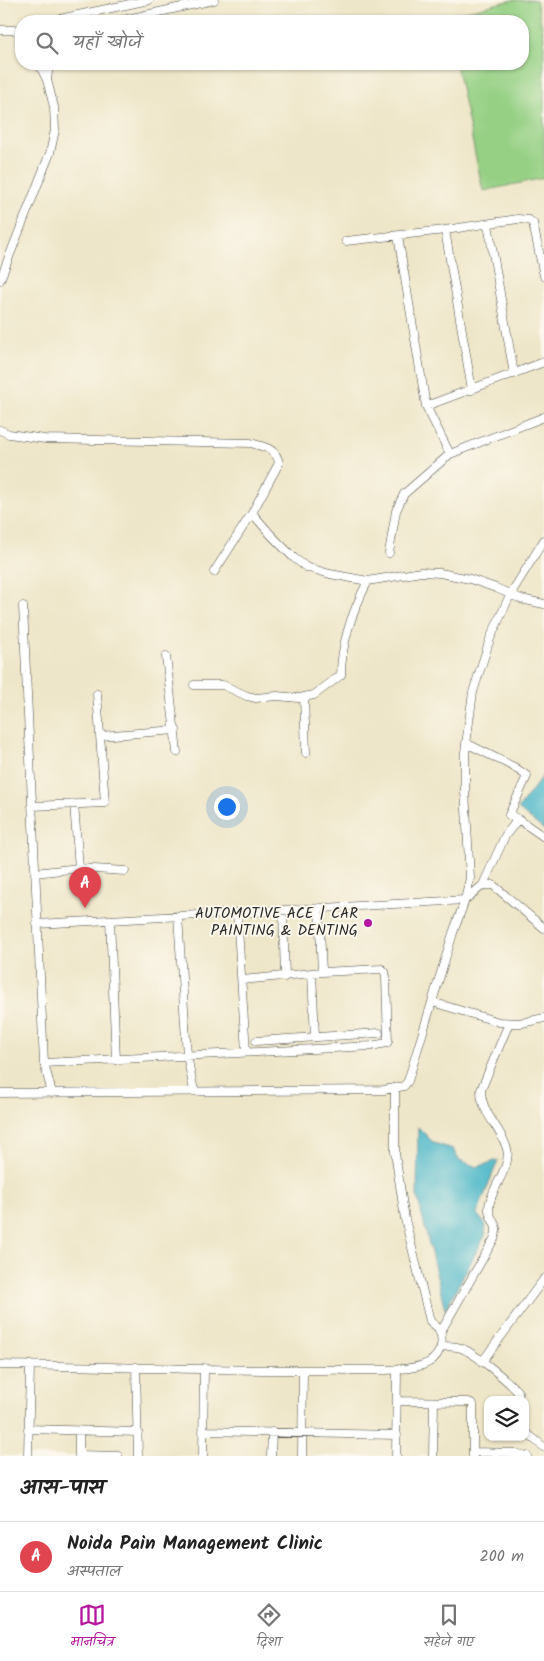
<!DOCTYPE html>
<html lang="hi">
<head>
<meta charset="utf-8">
<style>
  body { margin:0; font-family:Kalam,"Playpen Sans Deva",sans-serif; background:#f6f6f6; color:#222 }
  .controls { position:absolute; right:15px; bottom:15px; display:grid; overflow:hidden; border-radius:10px; box-shadow:0 1px 4px #0004 }
  .controls button { width:45px; height:45px; display:grid; place-items:center; padding:0; border:0; border-bottom:1px solid #e0e0e0; background:#fff; color:#222; font:25px sans-serif }
  .you { position:absolute; left:226px; top:806px; width:18px; height:18px; margin:-12px; border:4px solid #fff; border-radius:50%; background:#1a73e8; box-shadow:0 0 0 8px #1a73e833 }
  .badge { display:grid; place-items:center; width:32px; height:32px; border-radius:50%; background:#b5179e; color:#fff; font-size:16px; font-weight:700 }
  .pin { position:absolute; translate:-50% -41px; filter:drop-shadow(0 1px 2px #0008) }
  .pin::after { content:''; position:absolute; top:26px; width:18px; height:15px; background:inherit; clip-path:polygon(0 0,100% 0,50% 100%) }
  .list { margin:0; padding:0; list-style:none }
  h2 { display:flex; justify-content:space-between; align-items:center; height:65px; margin:0; padding:0 20px; font-size:21px }
  h2 small { font-size:16px; font-weight:400; color:#767676 }
  .list li { display:grid; grid-template-columns:32px 1fr auto; gap:15px; align-items:center; box-sizing:border-box; height:70px; padding:0 20px; border-top:1px solid #e0e0e0 }
  .list b { display:block; font-size:19px; white-space:nowrap }
  .list p { margin:0; font-size:16px; white-space:nowrap; color:#767676 }
  .list em { font-size:16px; font-style:normal; color:#767676 }
  .icon { flex:none; width:28px; height:28px; fill:none; stroke:currentColor; stroke-width:2; stroke-linecap:round; stroke-linejoin:round }
  .map { position:relative; flex:none; width:544px; height:1456px; overflow:hidden }
  .search { position:absolute; background:#fff; box-shadow:0 1px 4px #0004; left:15px; right:15px; top:15px; height:55px; display:flex; align-items:center; gap:12px; box-sizing:border-box; padding:0 18px; border-radius:20px; color:#767676; font-size:19px }
  .sheet { height:135px; background:#fff }
  nav { display:flex; justify-content:space-around; align-items:center; box-sizing:border-box; height:70px; border-top:1px solid #e0e0e0; background:#fff; font-size:14px; color:#767676 }
  nav a { display:grid; justify-items:center; gap:2px }
  nav .on { color:#b5179e }
  .map>svg:first-child { display:block }
  .green { fill:#95d084; stroke:#607e58 }
  .water { fill:#4ab6c7; stroke:#3a7079 }
  .lines { fill:none; stroke-linecap:round; stroke-linejoin:round }
  .minor-casing { stroke:#484743; stroke-width:9 }
  .minor { stroke:#fff; stroke-width:8 }
  .poi-dot { fill:#b5179e; stroke:#fbf7ec; stroke-width:2 }
  .labels { text-anchor:middle; dominant-baseline:central; stroke-width:4; stroke-linejoin:round; paint-order:stroke }
  .poi-label { font-size:15px; fill:#2b2b2b; stroke:#fbf7ec; text-anchor:end }
</style>
</head>
<body>
<div class="map">
<svg width="544" height="1456" viewBox="0 0 544 1456">
  <rect width="100%" height="100%" fill="#fbf7ec"/>
  <filter id="ink" filterUnits="userSpaceOnUse"><feTurbulence type="fractalNoise" baseFrequency=".02" numOctaves="2"/><feDisplacementMap in="SourceGraphic" scale="10" xChannelSelector="R" yChannelSelector="G"/><feConvolveMatrix kernelMatrix="1 2 1 2 8 2 1 2 1" color-interpolation-filters="sRGB"/></filter>
  <filter id="wash" filterUnits="userSpaceOnUse"><feTurbulence type="fractalNoise" baseFrequency=".0096" numOctaves="4" result="noise"/><feDisplacementMap in="SourceGraphic" scale="20" xChannelSelector="R" yChannelSelector="G"/><feGaussianBlur stdDeviation="1.12" result="paint"/><feColorMatrix in="noise" values="0 0 0 0 0 0 0 0 0 0 0 0 0 0 0 0 0 1.4 0 .05"/><feComposite in="paint" operator="in"/></filter>
  <g filter="url(#wash)">
    <rect width="100%" height="100%" fill="#eee6c8"/>
    <!-- green -->
    <path class="green" d="M513 0H536L544 37V178L483 191 456 64H523V21H447L446 16Z"/>
    <!-- water -->
    <path class="water" d="M544 774V830L518 809Z
      M418 1127 434 1143 453 1149 459 1160 477 1167 498 1160 477 1214 486 1225 485 1236 445 1310 417 1195Z"/>
  </g>
  <g filter="url(#ink)">
    <g class="lines">
      <defs>
        <path id="minor" d="M50 21 149 0
          M118 21 214 0
          M0 30H21
          M47 80 49 64
          M488 224 514 374
          M445 230 472 390
          M346 241 445 230 518 219 529 220 533 223 544 276
          M0 280 50 153 55 130 54 107 47 80 39 64
          M426 406 544 362
          M0 430 9 434 45 439 251 443C264 447 276 448 279 463L252 513 214 572
          M450 454 544 417
          M252 513 272 536 294 558 306 567 330 574 368 581 421 572 440 573 470 579 496 588 521 599 544 604
          M389 553 396 511 404 494 450 454 426 406 398 236
          M23 606 44 1063 52 1093
          M166 656 177 752
          M194 685H223L247 696 256 698 277 696 299 698 314 695 341 675C341 643 353 610 368 581
          M304 697 306 753
          M100 736 176 730
          M466 743 514 767 527 776 509 815 518 819
          M32 806 105 803 97 694
          M79 868 125 871
          M35 873 79 868 74 804
          M483 885 505 836 518 819 544 837
          M319 908 322 972
          M283 910 285 977
          M237 913 246 1052
          M178 916 187 1055 194 1091
          M110 920 116 1060
          M37 924 465 900 483 885H493L544 928
          M312 973 315 1037
          M432 1002 499 1022 522 1023 544 1018
          M256 1041 379 1033
          M44 1063 371 1046 387 1043 388 1041 386 977 385 972 382 969 322 972 242 980
          M0 1093 384 1090 404 1086 408 1081 453 933 465 900 470 878 465 791V752L473 692 490 639 510 595 544 540
          M440 1333 494 1239C501 1221 488 1222 489 1207 490 1189 512 1167 507 1149 501 1127 481 1114 481 1090L509 1023
          M441 1346C448 1346 455 1346 461 1348 475 1353 508 1381 518 1392L519 1400
          M482 1362 544 1279
          M0 1365C107 1366 214 1371 322 1370 349 1369 399 1373 423 1365 438 1360 447 1343 438 1328 436 1326 432 1323 430 1321L405 1219 395 1153V1089
          M136 1367 138 1456
          M397 1401 469 1402 473 1404V1456
          M28 1429 138 1432
          M203 1431 397 1435
          M525 1432 544 1447
          M473 1452 515 1453 527 1456
          M79 1455 118 1456
          M28 1456 30 1365
          M79 1456V1431
          M203 1456 204 1368
          M271 1456 272 1432
          M302 1456 303 1370
          M396 1456 397 1369
          M433 1456 434 1402"/>
      </defs>
      <!-- minor casing -->
      <use href="#minor" class="minor-casing"/>
      <!-- minor -->
      <use href="#minor" class="minor"/>
    </g>
  </g>
  <!-- markers -->
  <circle class="poi-dot" cx="368" cy="923" r="5"/>
  <g class="labels">
    <!-- poi labels -->
    <g class="poi-label">
      <text x="358" y="914">AUTOMOTIVE ACE | CAR<tspan x="358" dy="17">PAINTING &amp; DENTING</tspan></text>
    </g>
  </g>
</svg>
<div class="controls">
<button><svg class="icon" aria-label="layers" viewBox="0 0 24 24"><path d="M12 4l9 5-9 5-9-5zM3 14l9 5 9-5"/></svg></button>
</div>
<div class="you"></div>
<div class="pin badge" style="left:85px;top:908px;background:#e0444e">A</div>
<div class="search"><svg class="icon" aria-label="search" viewBox="0 0 24 24"><circle cx="10" cy="10" r="6"/><path d="M15 15l6 6"/></svg>यहाँ खोजें</div>
</div>
<section class="sheet">
<h2>आस-पास<small></small></h2>
<ul class="list">
<li><span class="badge" style="background:#e0444e">A</span><div><b>Noida Pain Management Clinic</b><p>अस्पताल</p></div><em>200 m</em></li>
</ul>
</section>
<nav>
<a class="on"><svg class="icon" aria-label="map" viewBox="0 0 24 24"><path d="M3 6l6-2 6 2 6-2v14l-6 2-6-2-6 2zM9 4v14M15 6v14"/></svg>मानचित्र</a>
<a><svg class="icon" aria-label="directions" viewBox="0 0 24 24"><path d="M12 3l9 9-9 9-9-9zM9 14v-3h6M13 9l2 2-2 2"/></svg>दिशा</a>
<a><svg class="icon" aria-label="saved" viewBox="0 0 24 24"><path d="M7 4h10v16l-5-4-5 4z"/></svg>सहेजे गए</a>
</nav>
</body>
</html>
